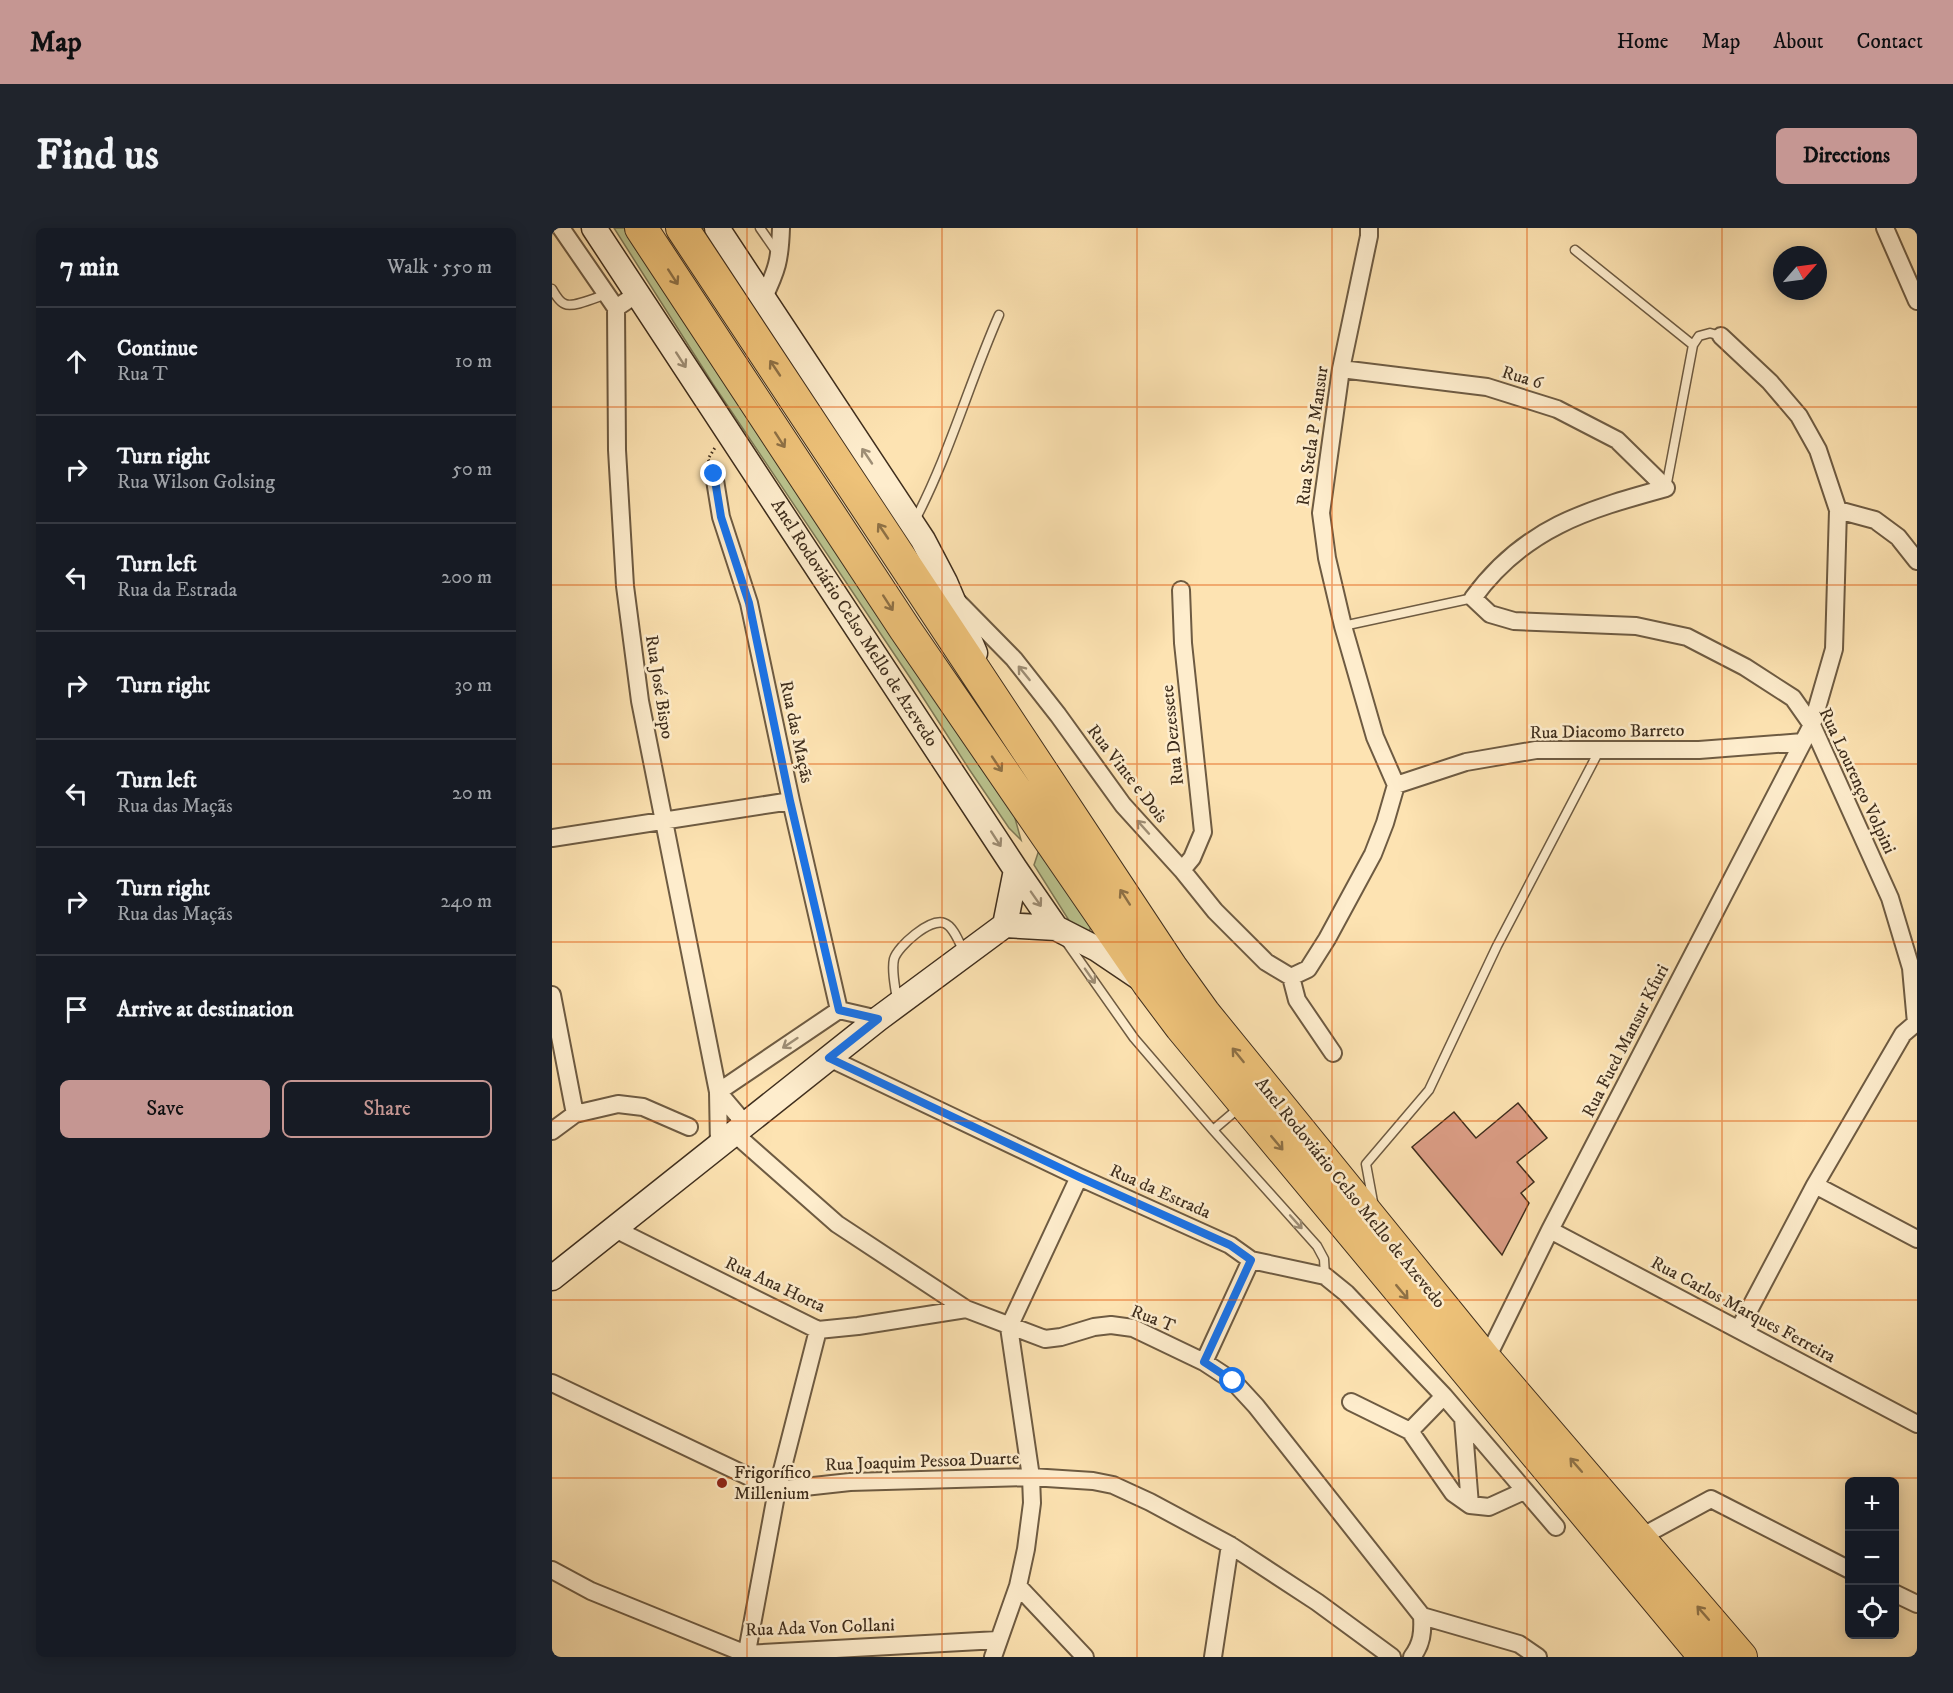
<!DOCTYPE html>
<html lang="en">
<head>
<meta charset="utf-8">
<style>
  body { margin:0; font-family:"IM FELL DW Pica",serif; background:#20242c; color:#f1f3f6 }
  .controls { position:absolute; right:18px; bottom:18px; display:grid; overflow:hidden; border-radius:9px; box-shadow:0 3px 15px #0003 }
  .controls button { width:54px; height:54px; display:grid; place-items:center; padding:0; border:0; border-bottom:2px solid #363941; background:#171b24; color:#f1f3f6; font:30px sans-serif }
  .compass { position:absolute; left:1221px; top:18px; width:54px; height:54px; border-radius:50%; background:#171b24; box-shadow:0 3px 15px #0003; rotate:62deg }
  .stop { position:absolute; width:18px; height:18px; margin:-14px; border:4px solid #1a73e8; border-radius:50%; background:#fff }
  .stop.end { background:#1a73e8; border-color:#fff; box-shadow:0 2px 6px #0008 }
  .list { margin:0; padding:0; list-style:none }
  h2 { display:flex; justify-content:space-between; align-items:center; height:78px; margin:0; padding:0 24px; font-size:26px }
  h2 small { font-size:20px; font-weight:400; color:#9ea1a6 }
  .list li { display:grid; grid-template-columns:39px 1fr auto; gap:18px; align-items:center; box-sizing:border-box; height:108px; padding:0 24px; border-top:2px solid #363941 }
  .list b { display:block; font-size:22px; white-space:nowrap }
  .list p { margin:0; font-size:20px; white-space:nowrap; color:#9ea1a6 }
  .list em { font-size:20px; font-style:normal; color:#9ea1a6 }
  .actions { display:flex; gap:12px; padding:18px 24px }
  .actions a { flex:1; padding:14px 0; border:2px solid #c59692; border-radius:9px; text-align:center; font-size:21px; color:#c59692 }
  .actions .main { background:#c59692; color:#111 }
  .icon { flex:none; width:33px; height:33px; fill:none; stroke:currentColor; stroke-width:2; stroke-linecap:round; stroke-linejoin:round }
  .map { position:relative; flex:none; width:1365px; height:1429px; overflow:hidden; border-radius:9px }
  header { display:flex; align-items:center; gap:36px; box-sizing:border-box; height:84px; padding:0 30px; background:#c59692; color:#111 }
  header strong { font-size:28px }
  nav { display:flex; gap:33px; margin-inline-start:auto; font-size:21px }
  .intro { display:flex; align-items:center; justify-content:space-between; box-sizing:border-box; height:144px; padding:0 36px }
  h1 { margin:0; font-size:42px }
  .button { padding:15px 27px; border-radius:9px; background:#c59692; color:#111; font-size:21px; font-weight:700 }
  main { display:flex; gap:36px; padding:0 36px }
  aside { flex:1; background:#171b24; border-radius:9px; box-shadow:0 3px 15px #0003 }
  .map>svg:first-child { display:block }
  .green { fill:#bbc48f; stroke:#7d7956; stroke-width:1.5 }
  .building { fill:#db9d85; stroke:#3f2e1d; stroke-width:1.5 }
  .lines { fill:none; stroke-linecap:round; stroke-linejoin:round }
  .lane-casing { stroke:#6e5b42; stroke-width:11 }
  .street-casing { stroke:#6e5b42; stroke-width:20 }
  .secondary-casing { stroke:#3f2e1d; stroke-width:27 }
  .highway-casing { stroke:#3f2e1d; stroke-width:34 }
  .path { stroke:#3f2e1d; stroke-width:3; stroke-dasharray:1.5 3; stroke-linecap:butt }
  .lane { stroke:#feedcd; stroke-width:8 }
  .street { stroke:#feedcd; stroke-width:16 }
  .secondary { stroke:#feedcd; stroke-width:24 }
  .highway { stroke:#eec279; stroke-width:32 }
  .oneway { stroke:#8e7146 }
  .oneway2 { stroke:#9e8e75 }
  .route { stroke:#1a73e8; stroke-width:8 }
  .grid { fill:none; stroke:#e0570d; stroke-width:1.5; stroke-opacity:0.55 }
  .poi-dot { fill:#8f2418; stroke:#feedcd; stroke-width:2 }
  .labels { text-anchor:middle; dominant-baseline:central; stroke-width:5; stroke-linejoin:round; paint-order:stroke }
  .street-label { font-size:18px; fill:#3f2e1d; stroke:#feedcd }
  .poi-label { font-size:18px; fill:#3f2e1d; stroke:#feedcd; text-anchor:start }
</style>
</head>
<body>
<header>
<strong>Map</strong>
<nav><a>Home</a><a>Map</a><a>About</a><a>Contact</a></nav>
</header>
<div class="intro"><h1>Find us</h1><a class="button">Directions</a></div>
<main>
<aside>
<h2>7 min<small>Walk · 550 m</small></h2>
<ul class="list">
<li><svg class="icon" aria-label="ahead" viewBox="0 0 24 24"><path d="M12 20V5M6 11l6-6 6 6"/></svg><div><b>Continue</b><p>Rua T</p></div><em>10 m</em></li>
<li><svg class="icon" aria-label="right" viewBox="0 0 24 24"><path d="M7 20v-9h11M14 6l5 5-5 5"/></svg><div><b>Turn right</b><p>Rua Wilson Golsing</p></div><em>50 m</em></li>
<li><svg class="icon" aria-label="left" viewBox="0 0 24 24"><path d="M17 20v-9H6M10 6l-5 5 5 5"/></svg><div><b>Turn left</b><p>Rua da Estrada</p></div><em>200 m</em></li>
<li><svg class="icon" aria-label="right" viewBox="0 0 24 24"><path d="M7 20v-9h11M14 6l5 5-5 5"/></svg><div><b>Turn right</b></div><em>30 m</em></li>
<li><svg class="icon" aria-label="left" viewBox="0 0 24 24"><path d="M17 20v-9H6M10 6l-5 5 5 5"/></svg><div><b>Turn left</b><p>Rua das Maçãs</p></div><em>20 m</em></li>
<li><svg class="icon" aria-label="right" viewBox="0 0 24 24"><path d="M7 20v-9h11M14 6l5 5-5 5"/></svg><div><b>Turn right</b><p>Rua das Maçãs</p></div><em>240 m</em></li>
<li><svg class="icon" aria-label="arrive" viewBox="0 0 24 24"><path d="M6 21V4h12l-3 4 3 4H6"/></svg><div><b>Arrive at destination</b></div></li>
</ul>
<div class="actions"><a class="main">Save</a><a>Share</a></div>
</aside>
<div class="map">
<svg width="1365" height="1429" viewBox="0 0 1365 1429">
  <rect width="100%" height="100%" fill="#fde3b2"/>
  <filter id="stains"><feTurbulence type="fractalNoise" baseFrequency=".00333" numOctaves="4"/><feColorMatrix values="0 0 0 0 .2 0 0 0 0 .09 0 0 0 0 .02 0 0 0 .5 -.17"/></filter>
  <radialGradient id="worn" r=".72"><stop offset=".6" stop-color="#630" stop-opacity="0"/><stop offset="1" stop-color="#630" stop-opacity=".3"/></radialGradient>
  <!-- green -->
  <path class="green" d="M62 0H82L458 572 469 612 457 600 417 541 361 454 161 156Z
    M146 0H159L352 303 371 341Z
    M488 619 541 693 537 704 523 702 482 637Z"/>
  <!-- building -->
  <path class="building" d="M966 875 995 910 965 934 982 954 969 965 977 975 950 1027 860 919 902 884 924 910Z"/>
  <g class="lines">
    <defs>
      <path id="lane" d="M208 0 226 26
        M1023 22 1141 117
        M0 61C3 66 7 74 13 76 21 80 45 69 55 66
        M1114 260 1141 117 1147 108 1158 105 1169 108
        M362 294C397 228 417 155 447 87
        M791 398 921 370
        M513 712 582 810 661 902 765 1018 772 1031 773 1048
        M345 773C344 761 339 744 342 731 346 718 378 690 392 695 402 698 408 717 413 726
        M661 902 688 879
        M821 974 814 936 877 862 945 718 1047 523"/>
      <path id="street" d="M9 0 64 80
        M817 0V8L789 141 769 285 775 330 791 398 823 509 844 557
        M1333 0 1365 73
        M85 66 64 80 65 222 73 358 88 473 166 864 167 918
        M211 71C225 42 228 32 229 0
        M789 141 935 159 1005 181 1065 212 1114 260
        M162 246 169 289 197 375 239 573 287 782 326 791
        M1114 260C1034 282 972 300 921 370L938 386 962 393 1084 398 1135 409 1193 439 1241 470 1260 497 1338 670 1359 740 1364 795
        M1286 282 1323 292 1346 309 1365 333
        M629 362 631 415 651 604 640 630 630 642
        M406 374 462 431 506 487 571 577 630 642 663 683 714 734 739 749
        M844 557 914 534 984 522H1147L1251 514 1260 497 1282 421 1286 282 1266 222 1247 188 1218 154 1169 108
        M0 610 239 573
        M739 749 756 741 775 711 821 626 833 595 844 557
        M739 749 745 772 781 825
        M0 767 23 886
        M277 830 527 949 678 1017 699 1032 773 1048 794 1065 892 1168 1004 1299
        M166 864 287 782
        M166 864 194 897
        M0 903 23 886 66 876 91 879 137 899
        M183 906 285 996 414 1081 493 1111 509 1109 542 1099 559 1097 581 1100 652 1134 681 1153 704 1178 870 1388C871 1404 870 1416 860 1429
        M1263 957 1365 1011
        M61 1000 266 1102 306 1098 414 1081
        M998 1002 1365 1196
        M1187 1101 1263 957 1351 806 1365 794
        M934 1132 998 1002 1251 514
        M652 1134 699 1032
        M0 1155 225 1262 298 1254 479 1249 541 1253 561 1257 598 1274 678 1317 765 1374 840 1429
        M799 1174 858 1203
        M911 1190 918 1277
        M858 1203 901 1265 918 1277 937 1279 972 1263
        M858 1203 892 1168
        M1087 1310 1159 1271 1298 1342
        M0 1342 39 1363 194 1426 446 1412
        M466 1358 533 1429
        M1342 1365 1365 1376
        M870 1388 967 1416 986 1429
        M194 1429 225 1262 266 1102
        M441 1429 466 1358 474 1321 480 1275 479 1249 457 1099 527 949
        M661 1429 678 1317"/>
      <path id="secondary" d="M42 0 464 642 504 700 545 721 588 750
        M165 0 371 312 393 354 423 425
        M453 697 464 642
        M0 1050 326 791 453 697 504 700"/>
      <path id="highway" d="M89 0 353 401 596 755 629 799 692 875 1153 1429
        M130 0 619 739 652 785 934 1132 1189 1429"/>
    </defs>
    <!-- lane casing -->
    <use href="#lane" class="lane-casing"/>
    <!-- street casing -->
    <use href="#street" class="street-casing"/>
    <!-- secondary casing -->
    <use href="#secondary" class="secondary-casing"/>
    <!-- highway casing -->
    <use href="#highway" class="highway-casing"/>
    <!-- path -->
    <path class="path" d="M157 233 156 231 164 218"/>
    <!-- lane -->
    <use href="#lane" class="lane"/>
    <!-- street -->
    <use href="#street" class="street"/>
    <!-- secondary -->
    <use href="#secondary" class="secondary"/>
    <!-- highway -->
    <use href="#highway" class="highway"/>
  </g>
  <!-- one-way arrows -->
  <defs><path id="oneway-shaft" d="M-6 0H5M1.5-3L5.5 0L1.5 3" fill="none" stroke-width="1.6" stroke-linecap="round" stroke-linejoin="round" transform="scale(1.5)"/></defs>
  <g class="oneway">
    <use href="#oneway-shaft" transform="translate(121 49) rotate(57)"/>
    <use href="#oneway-shaft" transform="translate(223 140) rotate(-124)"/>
    <use href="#oneway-shaft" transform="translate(228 212) rotate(57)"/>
    <use href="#oneway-shaft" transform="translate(331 303) rotate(-124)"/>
    <use href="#oneway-shaft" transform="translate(336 375) rotate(57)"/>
    <use href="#oneway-shaft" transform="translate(445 536) rotate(56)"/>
    <use href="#oneway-shaft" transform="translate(573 669) rotate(-123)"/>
    <use href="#oneway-shaft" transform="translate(686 827) rotate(-129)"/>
    <use href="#oneway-shaft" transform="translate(725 915) rotate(50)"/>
    <use href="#oneway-shaft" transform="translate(850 1064) rotate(50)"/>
    <use href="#oneway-shaft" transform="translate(1024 1237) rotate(-131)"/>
    <use href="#oneway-shaft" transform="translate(1151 1385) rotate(-131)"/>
  </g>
  <g class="oneway2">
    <use href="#oneway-shaft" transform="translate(129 132) rotate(57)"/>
    <use href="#oneway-shaft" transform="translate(315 228) rotate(-124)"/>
    <use href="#oneway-shaft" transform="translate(472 445) rotate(-129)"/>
    <use href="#oneway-shaft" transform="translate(591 599) rotate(-132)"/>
    <use href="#oneway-shaft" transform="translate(444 611) rotate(57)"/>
    <use href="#oneway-shaft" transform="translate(484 671) rotate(55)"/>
    <use href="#oneway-shaft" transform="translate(538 748) rotate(55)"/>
    <use href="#oneway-shaft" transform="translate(238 815) rotate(146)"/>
    <use href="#oneway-shaft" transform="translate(744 994) rotate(48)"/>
  </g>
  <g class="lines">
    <!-- route -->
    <path class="route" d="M162 246 169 289 197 375 238 573 287 782 326 791 277 830 527 949 678 1017 699 1032 652 1134 681 1153"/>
  </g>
  <!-- grid -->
  <path class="grid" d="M195 0V1429M390 0V1429M585 0V1429M780 0V1429M975 0V1429M1170 0V1429M0 179H1365M0 357H1365M0 536H1365M0 714H1365M0 893H1365M0 1072H1365M0 1250H1365"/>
  <!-- markers -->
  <circle class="poi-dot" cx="170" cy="1255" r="6"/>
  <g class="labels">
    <!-- street labels -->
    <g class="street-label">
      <text transform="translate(970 150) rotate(17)">Rua 6</text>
      <text transform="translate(761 208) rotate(-82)">Rua Stela P Mansur</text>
      <text transform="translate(302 395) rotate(57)">Anel Rodoviário Celso Mello de Azevedo</text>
      <text transform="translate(107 459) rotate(81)">Rua José Bispo</text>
      <text transform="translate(244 504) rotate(78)">Rua das Maçãs</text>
      <text transform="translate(1055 504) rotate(-1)">Rua Diacomo Barreto</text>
      <text transform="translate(621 507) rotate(-96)">Rua Dezessete</text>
      <text transform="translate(575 546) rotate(52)">Rua Vinte e Dois</text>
      <text transform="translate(1305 553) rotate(65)">Rua Lourenço Volpini</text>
      <text transform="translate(1074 813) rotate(-63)">Rua Fued Mansur Kfuri</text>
      <text transform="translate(608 964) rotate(24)">Rua da Estrada</text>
      <text transform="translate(798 965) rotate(51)">Anel Rodoviário Celso Mello de Azevedo</text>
      <text transform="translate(223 1057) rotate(25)">Rua Ana Horta</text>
      <text transform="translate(1191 1082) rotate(28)">Rua Carlos Marques Ferreira</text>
      <text transform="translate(601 1091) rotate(21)">Rua T</text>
      <text transform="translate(370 1234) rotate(-2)">Rua Joaquim Pessoa Duarte</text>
      <text transform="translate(268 1400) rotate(-2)">Rua Ada Von Collani</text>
    </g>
    <!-- poi labels -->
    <g class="poi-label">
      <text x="182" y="1245">Frigorífico<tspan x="182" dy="21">Millenium</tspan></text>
    </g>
  </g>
  <rect width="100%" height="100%" filter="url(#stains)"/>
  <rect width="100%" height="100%" fill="url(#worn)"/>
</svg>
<div class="controls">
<button>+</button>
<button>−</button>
<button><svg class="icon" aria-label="locate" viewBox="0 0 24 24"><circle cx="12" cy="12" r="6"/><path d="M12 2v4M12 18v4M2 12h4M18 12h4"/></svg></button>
</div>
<svg class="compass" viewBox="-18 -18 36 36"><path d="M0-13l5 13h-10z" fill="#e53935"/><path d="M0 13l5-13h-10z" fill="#9ea1a6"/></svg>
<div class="stop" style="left:681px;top:1153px"></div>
<div class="stop end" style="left:162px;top:246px"></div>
</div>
</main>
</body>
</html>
